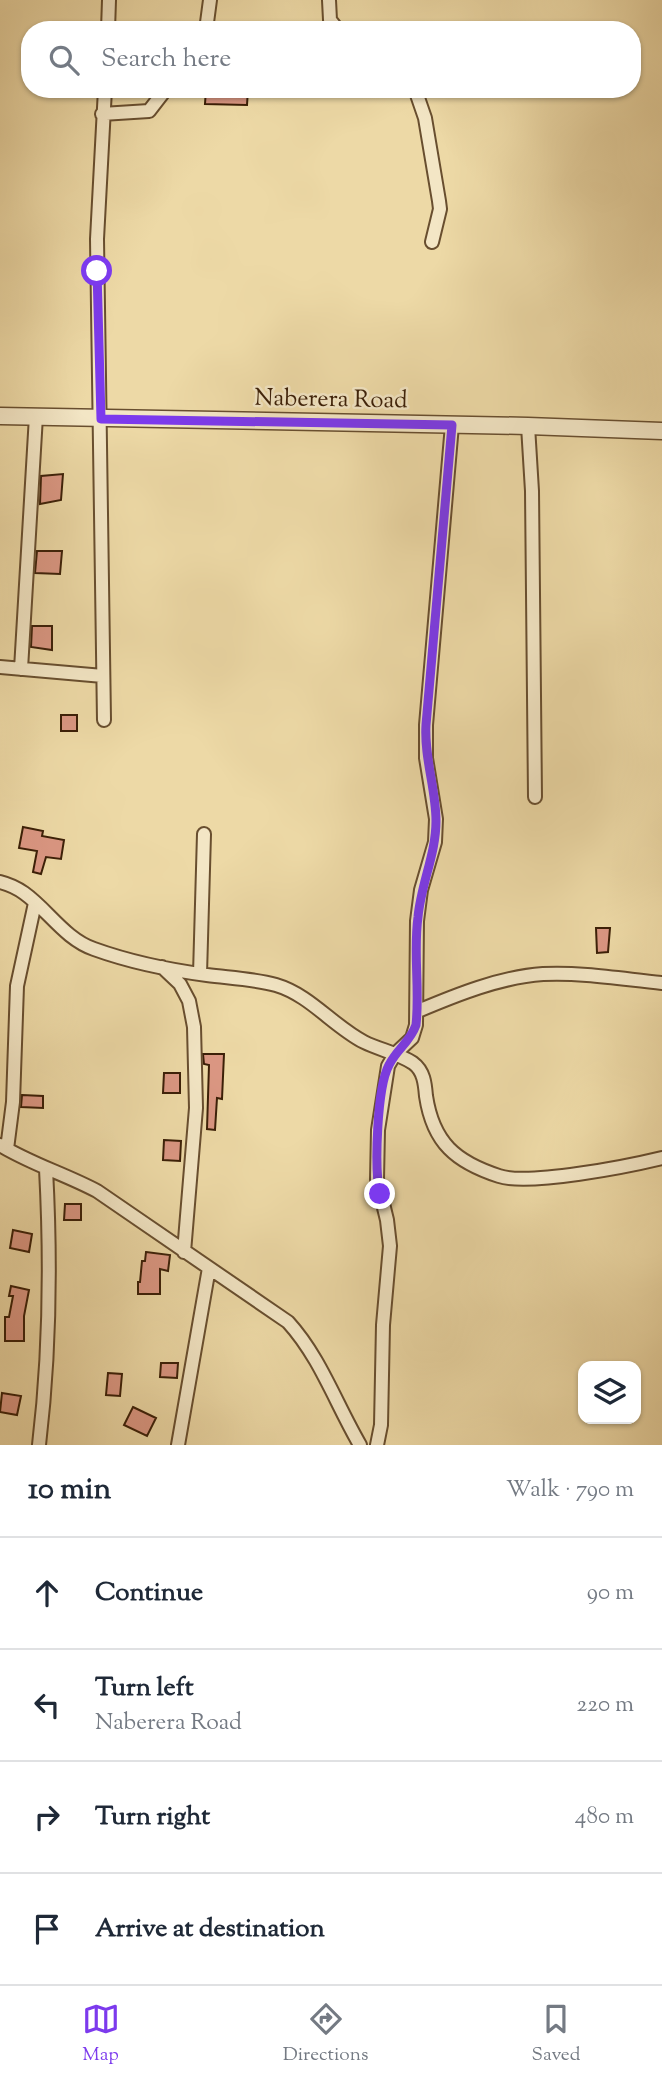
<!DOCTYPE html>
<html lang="en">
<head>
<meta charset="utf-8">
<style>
  body { margin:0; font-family:"Sorts Mill Goudy",serif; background:#f2f2f3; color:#1f2937 }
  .controls { position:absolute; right:21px; bottom:21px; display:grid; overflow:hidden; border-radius:14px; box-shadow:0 2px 5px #0004 }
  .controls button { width:63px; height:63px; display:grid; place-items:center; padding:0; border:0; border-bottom:2px solid #e0e1e3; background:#fff; color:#1f2937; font:35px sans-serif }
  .stop { position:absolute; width:21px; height:21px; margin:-16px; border:5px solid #7c3aed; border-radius:50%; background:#fff }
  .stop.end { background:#7c3aed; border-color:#fff; box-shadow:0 2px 7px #0008 }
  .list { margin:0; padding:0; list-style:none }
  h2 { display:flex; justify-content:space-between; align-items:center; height:91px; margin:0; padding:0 28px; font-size:30px }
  h2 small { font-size:23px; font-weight:400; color:#747a83 }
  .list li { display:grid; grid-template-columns:46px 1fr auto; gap:21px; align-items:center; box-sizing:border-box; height:112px; padding:0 28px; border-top:2px solid #e0e1e3 }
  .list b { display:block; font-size:26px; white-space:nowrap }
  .list p { margin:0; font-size:23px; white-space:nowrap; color:#747a83 }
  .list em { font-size:23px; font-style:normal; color:#747a83 }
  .icon { flex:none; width:38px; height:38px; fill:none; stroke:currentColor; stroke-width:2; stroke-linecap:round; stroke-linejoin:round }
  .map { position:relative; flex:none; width:662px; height:1445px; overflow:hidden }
  .search { position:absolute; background:#fff; box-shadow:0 2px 5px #0004; left:21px; right:21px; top:21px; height:77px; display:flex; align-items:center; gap:18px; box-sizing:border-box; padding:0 24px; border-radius:28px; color:#747a83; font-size:26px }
  .sheet { height:539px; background:#fff }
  nav { display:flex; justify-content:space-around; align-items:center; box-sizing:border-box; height:98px; border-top:2px solid #e0e1e3; background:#fff; font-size:19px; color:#747a83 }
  nav a { display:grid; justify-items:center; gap:4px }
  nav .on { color:#7c3aed }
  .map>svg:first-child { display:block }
  .building { fill:#db9783; stroke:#3b1f07; stroke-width:2 }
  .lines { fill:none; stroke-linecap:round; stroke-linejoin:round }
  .minor-casing { stroke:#684e2f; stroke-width:16 }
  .tertiary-casing { stroke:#684e2f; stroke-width:19 }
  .minor { stroke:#f3e6c5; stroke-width:12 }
  .tertiary { stroke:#f3e6c5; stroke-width:16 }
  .route { stroke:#7c3aed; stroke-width:9 }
  .labels { text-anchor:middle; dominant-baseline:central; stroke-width:5; stroke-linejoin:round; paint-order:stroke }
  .street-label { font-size:24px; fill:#3b1f07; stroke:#f3e6c5 }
</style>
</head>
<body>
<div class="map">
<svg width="662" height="1445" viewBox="0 0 662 1445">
  <rect width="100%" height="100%" fill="#edd9a6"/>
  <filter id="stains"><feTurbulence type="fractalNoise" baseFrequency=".00286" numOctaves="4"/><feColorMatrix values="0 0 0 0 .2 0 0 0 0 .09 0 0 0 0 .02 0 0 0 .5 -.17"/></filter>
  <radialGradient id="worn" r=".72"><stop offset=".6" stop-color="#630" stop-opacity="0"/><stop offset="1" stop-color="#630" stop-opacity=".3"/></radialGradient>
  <!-- building -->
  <path class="building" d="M206 89H248L247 105 205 104Z
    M63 474 61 500 40 504 41 476Z
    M37 551H62L60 574 35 573Z
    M32 626H52V650L31 647Z
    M61 715H77V731H61Z
    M23 827 43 831 42 836 64 840 61 859 46 857 41 874 33 872 37 851 19 848Z
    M596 928H610L608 952 597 953Z
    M203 1054H224L222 1099 217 1098 215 1130 207 1129 209 1065 204 1064Z
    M164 1073H180V1093H163Z
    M22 1095 43 1096V1108L21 1107Z
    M164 1140 181 1141 180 1161 163 1160Z
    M65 1204H81V1220H64Z
    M13 1230 32 1234 29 1252 10 1248Z
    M146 1252 170 1255 168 1271 160 1269V1294H138V1282H140L142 1261H145Z
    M11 1286 29 1290 24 1316V1341H5V1317H9L13 1296H9Z
    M161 1363H178L177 1378 160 1377Z
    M108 1373 122 1374 120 1396 106 1395Z
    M2 1393 21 1396 17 1415 0 1412Z
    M133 1407 156 1418 147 1436 124 1425Z"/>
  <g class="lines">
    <defs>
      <path id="minor" d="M329 0 330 20 338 30
        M108 30 109 0
        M206 30 210 0
        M415 89 425 118 439 201 440 209 432 242
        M102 114 149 111 166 89
        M528 426 532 491 535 797
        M0 667 103 676
        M21 669 36 416
        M104 720 97 239 105 89
        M0 882C8 884 17 888 24 893 48 910 65 939 94 949 130 962 169 970 207 975 230 978 254 979 276 985 310 995 333 1026 364 1042 380 1050 398 1053 413 1063 424 1071 425 1084 426 1096 433 1143 456 1162 499 1176 529 1186 629 1166 662 1158
        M162 967 180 984 189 1001 194 1027 196 1108 184 1252
        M200 974 204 834
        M418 1011C456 995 500 977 543 974 582 972 622 979 662 983
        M0 1145C31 1164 65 1174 97 1191L288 1322C320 1357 336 1404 360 1445
        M7 1149 13 1102 17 986 35 903
        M39 1445C50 1353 51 1262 46 1169
        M178 1445 209 1268
        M377 1445 381 1425 383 1325 390 1246 387 1220 377 1179 378 1130 388 1066 395 1054 412 1038 416 1025 417 921 421 890 435 842 436 819 426 758V725L452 425"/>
      <path id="tertiary" d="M0 416 528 426 662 431"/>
    </defs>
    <!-- minor casing -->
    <use href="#minor" class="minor-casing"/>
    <!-- tertiary casing -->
    <use href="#tertiary" class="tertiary-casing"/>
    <!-- minor -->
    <use href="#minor" class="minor"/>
    <!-- tertiary -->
    <use href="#tertiary" class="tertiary"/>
  </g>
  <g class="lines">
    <!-- route -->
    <path class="route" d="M97 271 101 419 452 425 426 725C424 758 436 789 436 821 436 854 421 884 418 917 413 953 420 989 416 1025 410 1042 397 1049 389 1065 377 1087 374 1169 380 1194"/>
  </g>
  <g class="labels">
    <!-- street labels -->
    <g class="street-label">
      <text transform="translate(331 400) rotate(1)">Naberera Road</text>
    </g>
  </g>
  <rect width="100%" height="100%" filter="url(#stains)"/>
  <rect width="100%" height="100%" fill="url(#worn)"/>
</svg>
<div class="controls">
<button><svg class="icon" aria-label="layers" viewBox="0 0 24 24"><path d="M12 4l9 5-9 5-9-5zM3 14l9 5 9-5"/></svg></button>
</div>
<div class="stop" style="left:97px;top:271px"></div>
<div class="stop end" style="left:380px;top:1194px"></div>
<div class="search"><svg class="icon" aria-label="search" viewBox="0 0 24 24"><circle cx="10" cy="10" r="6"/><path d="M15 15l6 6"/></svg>Search here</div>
</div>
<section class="sheet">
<h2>10 min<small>Walk · 790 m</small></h2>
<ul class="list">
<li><svg class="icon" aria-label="ahead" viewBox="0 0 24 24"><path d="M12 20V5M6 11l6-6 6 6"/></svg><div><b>Continue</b></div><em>90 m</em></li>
<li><svg class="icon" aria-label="left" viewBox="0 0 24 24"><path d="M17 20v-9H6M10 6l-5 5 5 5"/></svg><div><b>Turn left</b><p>Naberera Road</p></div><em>220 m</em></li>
<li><svg class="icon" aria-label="right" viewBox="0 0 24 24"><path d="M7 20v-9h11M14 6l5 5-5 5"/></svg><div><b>Turn right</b></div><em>480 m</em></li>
<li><svg class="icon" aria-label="arrive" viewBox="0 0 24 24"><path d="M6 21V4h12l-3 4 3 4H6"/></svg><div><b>Arrive at destination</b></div></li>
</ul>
</section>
<nav>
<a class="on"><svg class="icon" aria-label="map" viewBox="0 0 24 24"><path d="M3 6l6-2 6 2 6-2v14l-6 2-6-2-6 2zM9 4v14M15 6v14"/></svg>Map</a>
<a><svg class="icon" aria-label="directions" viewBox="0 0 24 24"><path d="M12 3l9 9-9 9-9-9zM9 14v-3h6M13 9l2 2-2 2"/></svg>Directions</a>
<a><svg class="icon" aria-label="saved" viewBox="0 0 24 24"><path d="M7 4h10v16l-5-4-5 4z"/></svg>Saved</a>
</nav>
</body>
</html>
